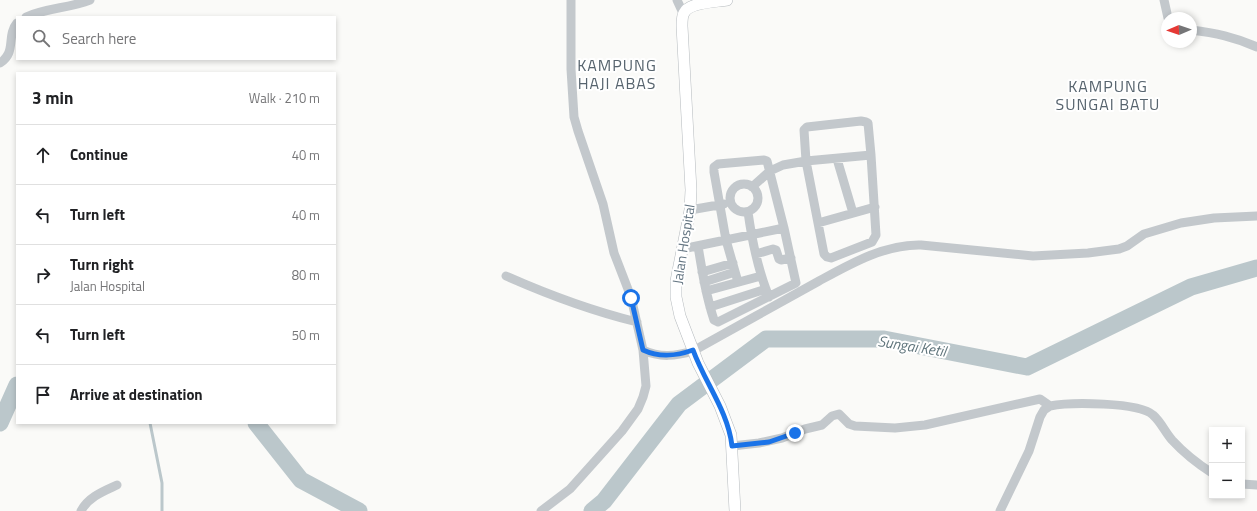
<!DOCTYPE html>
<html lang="en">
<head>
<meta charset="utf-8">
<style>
  body { margin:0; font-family:"Titillium Web",sans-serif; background:#f2f2f2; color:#202124 }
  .controls { position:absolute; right:12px; bottom:12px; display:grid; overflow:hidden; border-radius:0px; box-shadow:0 2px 6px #0003 }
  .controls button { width:36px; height:36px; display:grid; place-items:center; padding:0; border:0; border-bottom:1px solid #e0e0e0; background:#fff; color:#202124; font:20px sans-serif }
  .compass { position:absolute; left:1161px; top:12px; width:36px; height:36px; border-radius:50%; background:#fff; box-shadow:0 2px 6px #0003; rotate:268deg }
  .stop { position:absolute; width:12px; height:12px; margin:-9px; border:3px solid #1a73e8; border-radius:50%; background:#fff }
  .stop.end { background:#1a73e8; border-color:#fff; box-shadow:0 1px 4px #0008 }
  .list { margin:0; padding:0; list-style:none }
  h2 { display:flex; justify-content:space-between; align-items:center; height:52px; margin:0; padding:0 16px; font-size:17px }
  h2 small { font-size:13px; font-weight:400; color:#757577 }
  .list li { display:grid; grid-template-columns:26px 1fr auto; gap:12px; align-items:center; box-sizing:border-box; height:60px; padding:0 16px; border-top:1px solid #e0e0e0 }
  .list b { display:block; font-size:15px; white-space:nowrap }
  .list p { margin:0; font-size:13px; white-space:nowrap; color:#757577 }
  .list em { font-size:13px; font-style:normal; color:#757577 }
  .icon { flex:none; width:22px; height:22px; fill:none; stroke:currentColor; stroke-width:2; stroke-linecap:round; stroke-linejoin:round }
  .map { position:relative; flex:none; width:1257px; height:511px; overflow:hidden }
  .search { position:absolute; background:#fff; box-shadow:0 2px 6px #0003; left:16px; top:16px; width:320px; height:44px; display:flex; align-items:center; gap:10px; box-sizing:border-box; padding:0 14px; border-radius:0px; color:#757577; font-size:15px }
  .panel { position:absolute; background:#fff; box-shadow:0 2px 6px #0003; left:16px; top:72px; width:320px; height:352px; border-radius:0px }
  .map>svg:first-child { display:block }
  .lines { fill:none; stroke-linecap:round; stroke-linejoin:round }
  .stream { stroke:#bbc7cb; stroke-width:3 }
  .river { stroke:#bbc7cb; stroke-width:17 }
  .major-casing { stroke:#b5babe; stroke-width:12 }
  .minor { stroke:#c3c8cc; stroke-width:9 }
  .major { stroke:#fff; stroke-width:11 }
  .route { stroke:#1a73e8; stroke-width:5 }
  .labels { text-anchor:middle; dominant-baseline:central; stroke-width:4; stroke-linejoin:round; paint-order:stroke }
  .street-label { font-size:14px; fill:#657683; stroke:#fff }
  .water-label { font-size:15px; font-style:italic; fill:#60757c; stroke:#fff }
  .quarter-label { font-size:16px; letter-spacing:1px; fill:#57646e; stroke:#fff }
</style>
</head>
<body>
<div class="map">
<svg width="1257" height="511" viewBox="0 0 1257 511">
  <rect width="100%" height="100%" fill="#fafaf8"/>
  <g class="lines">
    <!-- stream -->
    <path class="stream" d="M150 423 162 483V511"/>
    <!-- river -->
    <path class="river" d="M0 423 17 385
      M256 423 301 480 359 511
      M592 511 604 501 679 404 766 339H884L1027 367 1191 287 1257 268"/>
    <defs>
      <path id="major" d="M727 0C716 2 689 2 684 13 682 16 682 22 682 26L691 190 690 210 676 281V297L680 316 698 363 720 406 731 435 735 511"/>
    </defs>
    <!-- major casing -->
    <use href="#major" class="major-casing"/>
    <!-- minor -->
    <path class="minor" d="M677 0 683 13
      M1164 0 1168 18
      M26 17C46 8 70 8 90 0
      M1191 30C1216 33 1234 37 1257 47
      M0 63C17 52 6 36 17 23
      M861 121 866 122 868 123 871 155 876 235 872 242 831 258 827 257 824 254 806 161 804 130 807 127Z
      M837 159 853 213
      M730 198a14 14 0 1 1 28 0a14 14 0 1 1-28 0Z
      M752 187 770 171 783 165 806 161 871 155
      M690 210 724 204
      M748 212C752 241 758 270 769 297
      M818 223 875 207
      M698 246C702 271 706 296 714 320L718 322 796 283 784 228 767 161 764 160 718 164 714 167V172L726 240 738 282
      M682 249 784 228
      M756 254 773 249 776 250 779 259 781 260 791 258
      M702 272 733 263
      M506 276C549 295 592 311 637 322
      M704 282 735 272
      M706 291 761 276
      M710 307 766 289
      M643 350C660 358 676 356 693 351 735 328 777 304 819 281 850 264 885 244 921 245L1033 256 1088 253 1119 249 1127 246 1144 234 1181 223 1214 218 1257 216
      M732 446 759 443 782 438 805 429 822 425 832 416 839 414 849 424 855 426 895 428 925 425 1040 399 1050 406C1070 402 1139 402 1153 415 1161 422 1165 432 1172 440 1183 452 1198 464 1212 473
      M1242 484 1257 485
      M81 511C88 497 104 491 117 485
      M541 511 570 489 622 431 638 409 643 397 646 386 643 350 631 297 614 253 603 204 578 131 574 117 571 69V0
      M1000 511 1029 451 1040 417 1044 410 1050 406"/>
    <!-- major -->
    <use href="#major" class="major"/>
  </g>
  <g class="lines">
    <!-- route -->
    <path class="route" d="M631 298 643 350C660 358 676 356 693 350 705 383 728 411 732 446L769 442 795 433"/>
  </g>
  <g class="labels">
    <!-- street labels -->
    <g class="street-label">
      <text transform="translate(683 244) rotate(-81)">Jalan Hospital</text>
    </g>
    <!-- water labels -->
    <g class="water-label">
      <text transform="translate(912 346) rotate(9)">Sungai Ketil</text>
    </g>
    <!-- quarter labels -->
    <g class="quarter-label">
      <text x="617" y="65">KAMPUNG<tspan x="617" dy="18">HAJI ABAS</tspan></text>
      <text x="1108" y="86">KAMPUNG<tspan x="1108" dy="18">SUNGAI BATU</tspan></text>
    </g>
  </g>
</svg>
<div class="controls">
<button>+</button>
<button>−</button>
</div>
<svg class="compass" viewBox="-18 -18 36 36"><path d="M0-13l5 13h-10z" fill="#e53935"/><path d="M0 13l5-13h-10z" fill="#757577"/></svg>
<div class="stop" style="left:631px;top:298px"></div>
<div class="stop end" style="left:795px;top:433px"></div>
<div class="search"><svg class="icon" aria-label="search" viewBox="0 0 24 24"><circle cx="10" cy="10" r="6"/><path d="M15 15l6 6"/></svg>Search here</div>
<section class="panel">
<h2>3 min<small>Walk · 210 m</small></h2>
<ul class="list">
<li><svg class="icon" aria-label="ahead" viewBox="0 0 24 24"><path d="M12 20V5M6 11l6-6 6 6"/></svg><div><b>Continue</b></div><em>40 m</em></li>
<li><svg class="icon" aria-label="left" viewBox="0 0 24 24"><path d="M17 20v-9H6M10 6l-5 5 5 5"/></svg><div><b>Turn left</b></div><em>40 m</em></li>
<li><svg class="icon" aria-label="right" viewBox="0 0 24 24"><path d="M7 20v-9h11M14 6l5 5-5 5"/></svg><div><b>Turn right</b><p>Jalan Hospital</p></div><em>80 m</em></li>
<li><svg class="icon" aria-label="left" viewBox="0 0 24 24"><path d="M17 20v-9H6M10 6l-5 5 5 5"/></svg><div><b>Turn left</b></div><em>50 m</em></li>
<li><svg class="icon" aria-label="arrive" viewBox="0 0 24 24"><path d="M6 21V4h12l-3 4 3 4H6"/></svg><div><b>Arrive at destination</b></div></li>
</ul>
</section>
</div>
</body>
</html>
